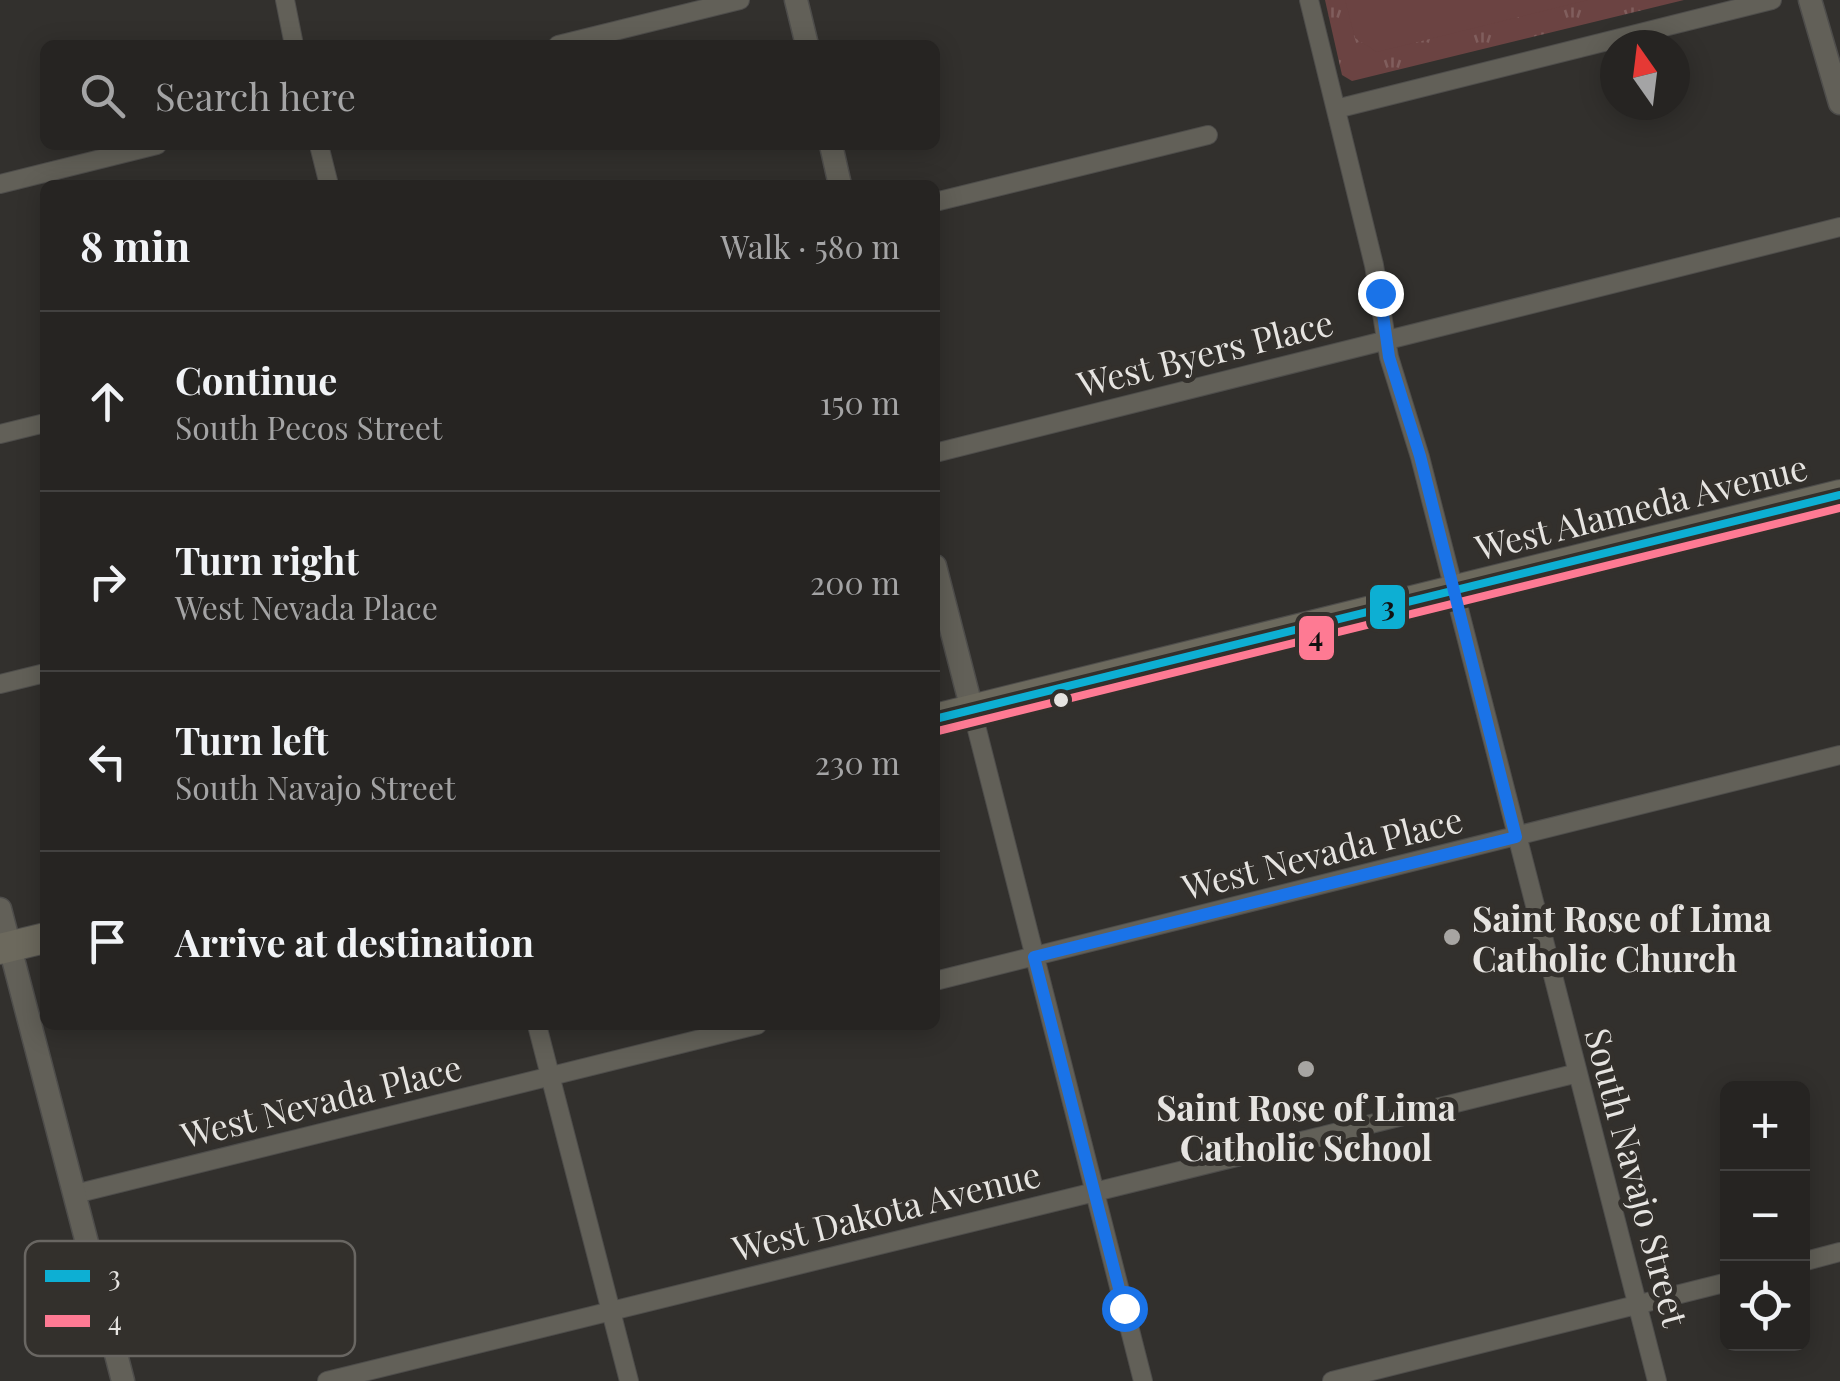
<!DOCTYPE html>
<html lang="en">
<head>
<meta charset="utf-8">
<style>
  body { margin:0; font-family:"Playfair Display",serif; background:#2e2c2a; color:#f1f3f6 }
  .controls { position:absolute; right:30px; bottom:30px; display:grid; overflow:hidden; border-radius:15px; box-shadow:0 5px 25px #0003 }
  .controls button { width:90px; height:90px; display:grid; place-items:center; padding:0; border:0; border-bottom:2px solid #424140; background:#262422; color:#f1f3f6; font:50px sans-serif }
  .compass { position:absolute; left:1600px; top:30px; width:90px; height:90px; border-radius:50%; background:#262422; box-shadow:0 5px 25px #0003; rotate:346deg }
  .stop { position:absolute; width:30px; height:30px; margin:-22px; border:8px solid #1a73e8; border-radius:50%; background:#fff }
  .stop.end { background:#1a73e8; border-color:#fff; box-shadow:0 2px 10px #0008 }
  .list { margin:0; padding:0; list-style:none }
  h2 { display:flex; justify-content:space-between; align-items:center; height:130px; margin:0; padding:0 40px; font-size:42px }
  h2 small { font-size:32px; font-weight:400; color:#a4a4a5 }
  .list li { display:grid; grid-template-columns:65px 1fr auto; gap:30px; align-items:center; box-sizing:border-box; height:180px; padding:0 40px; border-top:2px solid #424140 }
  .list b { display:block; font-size:38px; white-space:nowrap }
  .list p { margin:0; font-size:32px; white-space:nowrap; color:#a4a4a5 }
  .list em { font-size:32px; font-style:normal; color:#a4a4a5 }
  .icon { flex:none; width:55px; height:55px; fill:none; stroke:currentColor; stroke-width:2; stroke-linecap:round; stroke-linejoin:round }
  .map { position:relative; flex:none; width:1840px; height:1381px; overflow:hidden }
  .search { position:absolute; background:#262422; box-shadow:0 5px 25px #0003; left:40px; top:40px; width:900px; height:110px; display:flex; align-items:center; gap:25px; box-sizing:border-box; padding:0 35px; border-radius:15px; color:#a4a4a5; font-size:38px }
  .panel { position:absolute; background:#262422; box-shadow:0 5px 25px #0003; left:40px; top:180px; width:900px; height:850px; border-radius:15px }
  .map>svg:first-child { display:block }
  .park { fill:url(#park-tufts) }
  .pitch { fill:#6b4342 }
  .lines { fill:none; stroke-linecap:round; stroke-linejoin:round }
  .minor-casing { stroke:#4e4d4b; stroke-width:20 }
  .tertiary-casing { stroke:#4e4d4b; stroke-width:25 }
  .primary-casing { stroke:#4e4d4b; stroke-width:32 }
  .minor { stroke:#626058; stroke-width:18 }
  .tertiary { stroke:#626058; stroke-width:22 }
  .primary { stroke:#6c695d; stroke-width:30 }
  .bus-1-casing { stroke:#33302c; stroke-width:15 }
  .bus-2-casing { stroke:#33302c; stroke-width:15 }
  .bus-1 { stroke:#0dafd3; stroke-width:8 }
  .bus-2 { stroke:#fe7a93; stroke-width:8 }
  .route { stroke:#1a73e8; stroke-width:12 }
  .bus-dot { fill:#e6e4e1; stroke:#33302c; stroke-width:4 }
  .poi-dot { fill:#a7a5a2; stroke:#33302c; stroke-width:4 }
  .labels { text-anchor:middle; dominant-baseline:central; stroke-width:10; stroke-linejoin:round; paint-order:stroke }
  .street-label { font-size:35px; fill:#e6e4e1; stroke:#33302c }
  .poi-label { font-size:35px; font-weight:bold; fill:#e6e4e1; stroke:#33302c; text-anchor:start }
  .key { fill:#33302c; stroke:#696662; stroke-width:2.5 }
  .key-label { font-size:28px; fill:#e6e4e1 }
  .line-badge { stroke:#33302c; stroke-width:4 }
  .pale-badge-label { font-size:28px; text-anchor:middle; font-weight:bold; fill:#111 }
</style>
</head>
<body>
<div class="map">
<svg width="1840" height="1381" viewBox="0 0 1840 1381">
  <defs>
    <pattern id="park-tufts" width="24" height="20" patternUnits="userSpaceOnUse" patternTransform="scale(2.5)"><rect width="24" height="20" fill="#6b4342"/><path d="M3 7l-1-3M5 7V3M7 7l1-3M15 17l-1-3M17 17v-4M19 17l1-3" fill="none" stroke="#805e5d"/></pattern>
  </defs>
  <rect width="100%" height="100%" fill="#32302d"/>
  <!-- park -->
  <path class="park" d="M1325 0H1684L1352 81 1342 75Z"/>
  <!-- pitch -->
  <path class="pitch" d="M1345 0H1588L1377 52 1355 38Z"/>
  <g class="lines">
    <defs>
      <path id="minor" d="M285 0 294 45
        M1309 0 1374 265 1389 357 1420 457 1657 1381
        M558 45 740 0
        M1336 109 1772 0
        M319 145 329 185
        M0 184 157 145
        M935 202 1208 135
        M0 434 45 423
        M935 453 1840 227
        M0 684 45 673
        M972 710 1143 1381
        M935 981 1840 755
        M537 1025 629 1381
        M75 1194 757 1025
        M1802 1262 1840 1252
        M327 1381 1578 1073
        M1332 1381 1728 1282"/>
      <path id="tertiary" d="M796 0 807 45
        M1810 0 1840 103
        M831 145 840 185
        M935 566 972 710
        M0 909 123 1381"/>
      <path id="primary" d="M935 719 1840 495
        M0 949 45 938"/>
    </defs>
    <!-- minor casing -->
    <use href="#minor" class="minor-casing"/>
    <!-- tertiary casing -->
    <use href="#tertiary" class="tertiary-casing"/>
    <!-- primary casing -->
    <use href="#primary" class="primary-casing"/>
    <!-- minor -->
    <use href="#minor" class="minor"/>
    <!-- tertiary -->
    <use href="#tertiary" class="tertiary"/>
    <!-- primary -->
    <use href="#primary" class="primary"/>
    <defs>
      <path id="bus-1" d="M935 719 1840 495"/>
      <path id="bus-2" d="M938 731 1840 508"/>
    </defs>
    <!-- bus-1 casing -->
    <use href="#bus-1" class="bus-1-casing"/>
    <!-- bus-2 casing -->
    <use href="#bus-2" class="bus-2-casing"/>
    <!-- bus-1 -->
    <use href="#bus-1" class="bus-1"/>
    <!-- bus-2 -->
    <use href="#bus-2" class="bus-2"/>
  </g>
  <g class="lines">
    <!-- route -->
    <path class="route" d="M1124 1308 1034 957 1516 837 1420 456 1389 357 1380 293"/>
  </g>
  <!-- markers -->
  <circle class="bus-dot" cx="1061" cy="700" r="9"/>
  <g class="poi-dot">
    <circle cx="1452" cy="937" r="10"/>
    <circle cx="1306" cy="1069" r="10"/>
  </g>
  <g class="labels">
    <!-- street labels -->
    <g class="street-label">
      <text transform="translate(1205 352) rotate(-14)">West Byers Place</text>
      <text transform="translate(1641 506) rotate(-14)">West Alameda Avenue</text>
      <text transform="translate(1322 852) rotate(-14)">West Nevada Place</text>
      <text transform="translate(321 1100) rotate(-14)">West Nevada Place</text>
      <text transform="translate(1638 1177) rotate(75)">South Navajo Street</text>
      <text transform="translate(886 1210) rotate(-14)">West Dakota Avenue</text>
    </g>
    <!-- poi labels -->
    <g class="poi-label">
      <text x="1472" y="917">Saint Rose of Lima<tspan x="1472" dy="40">Catholic Church</tspan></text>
      <text x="1306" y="1106" text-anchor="middle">Saint Rose of Lima<tspan x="1306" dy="40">Catholic School</tspan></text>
    </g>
  </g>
  <!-- legend -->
  <rect x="25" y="1241" width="330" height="115" rx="15" class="key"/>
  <rect x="45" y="1270" width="45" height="12" fill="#0dafd3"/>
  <rect x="45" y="1315" width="45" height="12" fill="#fe7a93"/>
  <g class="key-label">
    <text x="108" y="1286">3</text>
    <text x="108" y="1331">4</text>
  </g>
  <g class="line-badge">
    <rect x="1368" y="583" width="39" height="48" rx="10" fill="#0dafd3"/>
    <rect x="1297" y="614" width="39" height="48" rx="10" fill="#fe7a93"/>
  </g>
  <g class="pale-badge-label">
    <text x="1388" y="617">3</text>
    <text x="1316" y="647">4</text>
  </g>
</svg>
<div class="controls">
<button>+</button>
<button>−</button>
<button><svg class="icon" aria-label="locate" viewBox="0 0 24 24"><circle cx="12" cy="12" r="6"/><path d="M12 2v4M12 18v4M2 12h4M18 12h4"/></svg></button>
</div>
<svg class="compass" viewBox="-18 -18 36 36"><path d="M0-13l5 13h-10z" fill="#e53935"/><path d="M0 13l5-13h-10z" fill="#a4a4a5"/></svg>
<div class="stop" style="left:1124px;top:1308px"></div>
<div class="stop end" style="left:1380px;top:293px"></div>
<div class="search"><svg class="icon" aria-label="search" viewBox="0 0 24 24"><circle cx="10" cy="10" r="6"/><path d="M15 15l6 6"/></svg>Search here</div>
<section class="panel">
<h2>8 min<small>Walk · 580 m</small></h2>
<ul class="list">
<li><svg class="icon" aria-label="ahead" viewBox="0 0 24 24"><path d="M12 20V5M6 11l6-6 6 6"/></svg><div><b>Continue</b><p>South Pecos Street</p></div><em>150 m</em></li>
<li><svg class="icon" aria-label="right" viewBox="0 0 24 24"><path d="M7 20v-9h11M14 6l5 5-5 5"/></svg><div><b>Turn right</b><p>West Nevada Place</p></div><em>200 m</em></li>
<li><svg class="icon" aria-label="left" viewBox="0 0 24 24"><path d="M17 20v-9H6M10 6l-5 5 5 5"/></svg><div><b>Turn left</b><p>South Navajo Street</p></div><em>230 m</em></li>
<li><svg class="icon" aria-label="arrive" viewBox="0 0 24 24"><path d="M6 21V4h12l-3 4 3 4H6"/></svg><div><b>Arrive at destination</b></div></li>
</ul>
</section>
</div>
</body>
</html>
